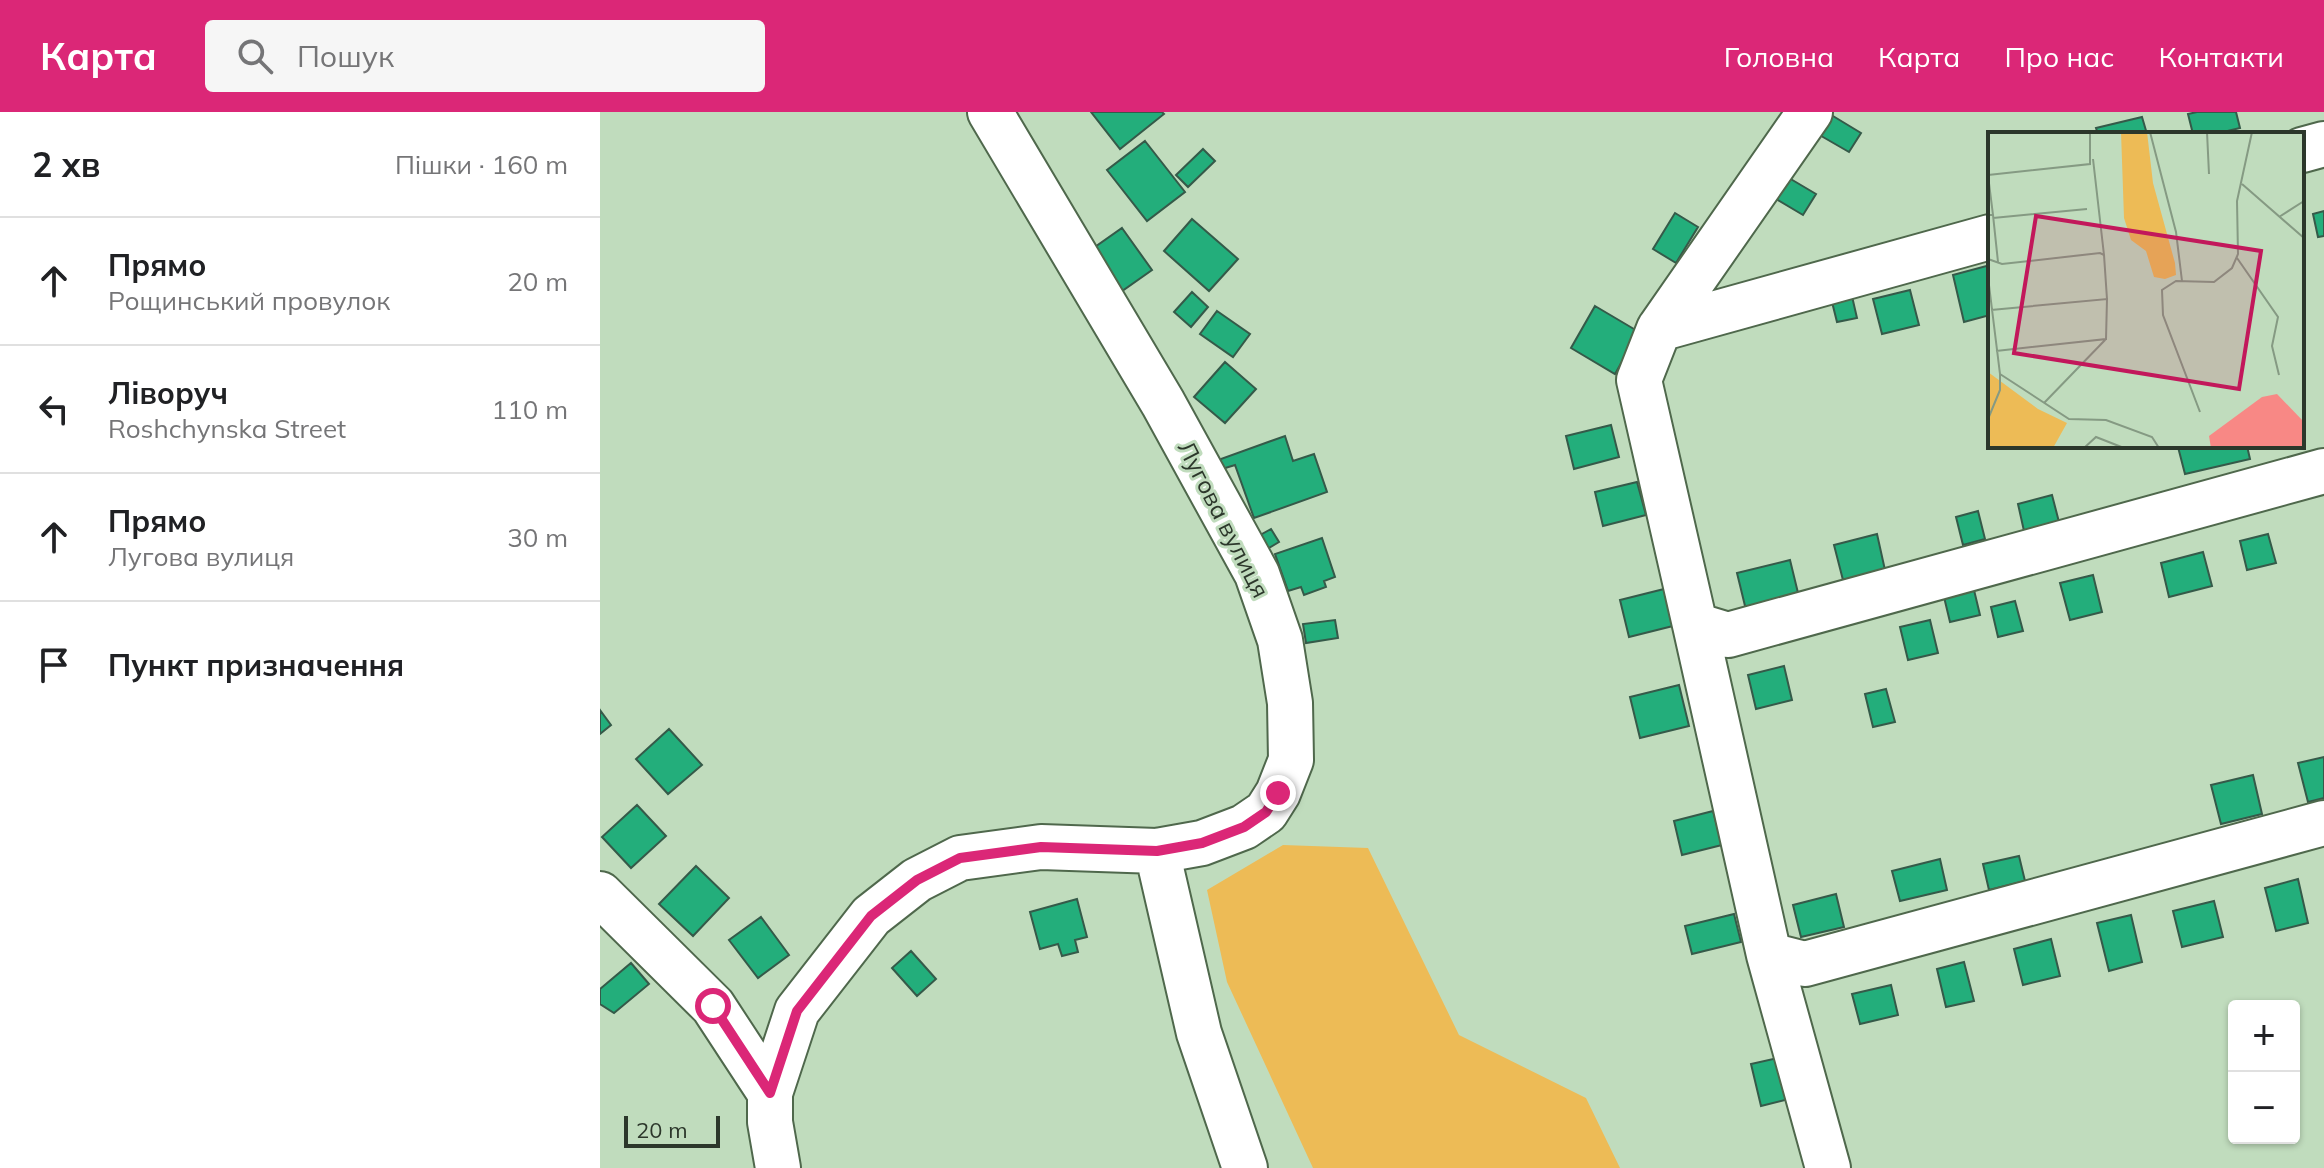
<!DOCTYPE html>
<html lang="uk">
<head>
<meta charset="utf-8">
<style>
  body { margin:0; font-family:Mulish,sans-serif; background:#f6f6f6; color:#202124 }
  .controls { position:absolute; right:24px; bottom:24px; display:grid; overflow:hidden; border-radius:8px; box-shadow:0 2px 6px #0004 }
  .controls button { width:72px; height:72px; display:grid; place-items:center; padding:0; border:0; border-bottom:2px solid #e0e0e0; background:#fff; color:#202124; font:40px sans-serif }
  .scale { position:absolute; left:24px; bottom:20px; width:96px; box-sizing:border-box; padding-left:8px; border:4px solid #2c372b; border-top:0; font-size:22px; line-height:28px; white-space:nowrap; color:#2c372b; -webkit-text-stroke:6px #c0dcbd; paint-order:stroke }
  .stop { position:absolute; width:24px; height:24px; margin:-18px; border:6px solid #db2777; border-radius:50%; background:#fff }
  .stop.end { background:#db2777; border-color:#fff; box-shadow:0 2px 8px #0008 }
  .list { margin:0; padding:0; list-style:none }
  h2 { display:flex; justify-content:space-between; align-items:center; height:104px; margin:0; padding:0 32px; font-size:34px }
  h2 small { font-size:26px; font-weight:400; color:#757577 }
  .list li { display:grid; grid-template-columns:52px 1fr auto; gap:24px; align-items:center; box-sizing:border-box; height:128px; padding:0 32px; border-top:2px solid #e0e0e0 }
  .list b { display:block; font-size:30px; white-space:nowrap }
  .list p { margin:0; font-size:26px; white-space:nowrap; color:#757577 }
  .list em { font-size:26px; font-style:normal; color:#757577 }
  .icon { flex:none; width:44px; height:44px; fill:none; stroke:currentColor; stroke-width:2; stroke-linecap:round; stroke-linejoin:round }
  .map { position:relative; flex:none; width:1724px; height:1056px; overflow:hidden }
  header { display:flex; align-items:center; gap:48px; box-sizing:border-box; height:112px; padding:0 40px; background:#db2777; color:#fff }
  header strong { font-size:38px }
  nav { display:flex; gap:44px; margin-inline-start:auto; font-size:28px }
  .search { width:560px; height:72px; background:#f6f6f6; display:flex; align-items:center; gap:20px; box-sizing:border-box; padding:0 28px; border-radius:8px; color:#757577; font-size:30px }
  main { display:flex }
  aside { flex:1; background:#fff }
  .map>svg:first-child { display:block }
  .green { fill:#edbb56 }
  .building { fill:#23ae7b; stroke:#355a49; stroke-width:2 }
  .lines { fill:none; stroke-linecap:round; stroke-linejoin:round }
  .minor-casing { stroke:#4f684c; stroke-width:48 }
  .minor { stroke:#fff; stroke-width:44 }
  .route { stroke:#db2777; stroke-width:10 }
  .labels { text-anchor:middle; dominant-baseline:central; stroke-width:6; stroke-linejoin:round; paint-order:stroke }
  .street-label { font-size:24px; fill:#2c372b; stroke:#c0dcbd }
  .inset-road { fill:none; stroke:#859a83; stroke-width:2 }
  .view { fill:#c2185b; fill-opacity:0.15; stroke:#c2185b; stroke-width:4 }
  .inset-edge { fill:none; stroke:#2c372b; stroke-width:4 }
</style>
</head>
<body>
<header>
<strong>Карта</strong>
<div class="search"><svg class="icon" aria-label="search" viewBox="0 0 24 24"><circle cx="10" cy="10" r="6"/><path d="M15 15l6 6"/></svg>Пошук</div>
<nav><a>Головна</a><a>Карта</a><a>Про нас</a><a>Контакти</a></nav>
</header>
<main>
<aside>
<h2>2 хв<small>Пішки · 160 m</small></h2>
<ul class="list">
<li><svg class="icon" aria-label="ahead" viewBox="0 0 24 24"><path d="M12 20V5M6 11l6-6 6 6"/></svg><div><b>Прямо</b><p>Рощинський провулок</p></div><em>20 m</em></li>
<li><svg class="icon" aria-label="left" viewBox="0 0 24 24"><path d="M17 20v-9H6M10 6l-5 5 5 5"/></svg><div><b>Ліворуч</b><p>Roshchynska Street</p></div><em>110 m</em></li>
<li><svg class="icon" aria-label="ahead" viewBox="0 0 24 24"><path d="M12 20V5M6 11l6-6 6 6"/></svg><div><b>Прямо</b><p>Лугова вулиця</p></div><em>30 m</em></li>
<li><svg class="icon" aria-label="arrive" viewBox="0 0 24 24"><path d="M6 21V4h12l-3 4 3 4H6"/></svg><div><b>Пункт призначення</b></div></li>
</ul>
</aside>
<div class="map">
<svg width="1724" height="1056" viewBox="0 0 1724 1056">
  <rect width="100%" height="100%" fill="#c0dcbd"/>
  <!-- green -->
  <path class="green" d="M683 733 768 736 859 923 986 986 1020 1056H713L627 870 607 778Z"/>
  <!-- building -->
  <path class="building" d="M491 0H562L564 2 520 37Z
    M1597 0H1636L1640 16 1615 22H1593L1588 2Z
    M1228 1 1261 21 1249 40 1216 21Z
    M1542 5 1547 22H1498L1496 16Z
    M545 29 585 80 547 109 507 58Z
    M603 37 615 49 588 75 576 63Z
    M1189 66 1216 82 1203 103 1176 87Z
    M1724 99V124L1718 125 1713 102Z
    M1075 101 1098 115 1076 151 1053 137Z
    M592 107 638 147 609 179 564 139Z
    M522 116 552 158 515 184 485 142Z
    M1390 153V203L1364 210 1353 163Z
    M1310 178 1319 213 1282 222 1273 187Z
    M592 180 608 195 591 215 574 200Z
    M1251 180 1257 206 1237 210 1231 186Z
    M995 194 1039 220 1015 262 971 236Z
    M617 199 650 222 633 245 600 222Z
    M625 250 656 277 625 311 594 285Z
    M1011 313 1019 345 974 357 966 324Z
    M685 324 693 349 714 342 727 380 654 406 635 353 622 357 618 348Z
    M1647 334 1650 347 1585 362 1578 335Z
    M1037 370 1046 403 1003 414 995 380Z
    M1452 383 1459 410 1424 419 1418 392Z
    M1378 399 1385 427 1363 433 1356 405Z
    M671 417 679 430 654 445 646 431Z
    M1277 422 1285 458 1243 468 1234 433Z
    M1668 422 1676 451 1647 458 1640 429Z
    M722 426 735 465 724 469 726 475 704 483 701 475 688 479 675 442Z
    M1603 440 1612 474 1569 485 1561 451Z
    M1190 448 1199 485 1146 498 1137 461Z
    M1493 463 1502 500 1470 508 1460 471Z
    M1072 475 1081 512 1029 525 1020 488Z
    M1374 478 1380 503 1350 510 1344 485Z
    M1415 489 1423 519 1398 525 1391 495Z
    M735 508 738 526 706 531 703 512Z
    M1330 508 1338 541 1308 548 1300 515Z
    M1184 554 1192 588 1156 597 1148 563Z
    M1079 573 1089 614 1040 626 1030 585Z
    M1286 577 1295 610 1273 615 1265 582Z
    M0 598 11 613 0 622Z
    M69 617 102 653 68 682 36 647Z
    M1724 645V686L1708 690 1698 651Z
    M1653 663 1662 702 1621 712 1611 673Z
    M37 693 66 724 31 756 2 725Z
    M1113 699 1122 733 1082 743 1074 709Z
    M1419 744 1425 769 1389 778 1383 752Z
    M1340 747 1347 778 1300 789 1292 759Z
    M96 754 129 786 93 824 59 792Z
    M1698 767 1708 811 1676 819 1665 776Z
    M1236 782 1244 815 1201 825 1193 793Z
    M477 787 487 825 475 828 478 840 462 844 458 832 440 837 430 800Z
    M1614 789 1623 825 1582 835 1573 799Z
    M1134 802 1141 830 1092 842 1085 814Z
    M1531 803 1542 850 1509 859 1497 811Z
    M161 805 189 843 158 866 129 828Z
    M1451 827 1460 864 1423 873 1414 837Z
    M311 839 336 867 317 884 292 856Z
    M1364 850 1374 889 1346 895 1337 857Z
    M31 851 49 872 14 901 0 892V877Z
    M1291 873 1298 903 1260 912 1252 882Z
    M1182 945 1193 986 1161 994 1151 952Z"/>
  <g class="lines">
    <defs>
      <path id="minor" d="M1702 38 1724 32
        M1390 125 1059 217 1039 268 1095 513 1128 523 1724 359
        M1059 217 1210 0
        M1095 513 1169 843 1205 852 1724 711
        M557 739 599 921 645 1056
        M0 782 113 894 170 981
        M1169 843 1228 1056
        M178 1056 170 1010V981L197 899 271 804 317 768 360 746 441 735 557 739 602 731 644 715 666 700 678 681 691 648 690 591 680 528 657 462 563 291 390 0"/>
    </defs>
    <!-- minor casing -->
    <use href="#minor" class="minor-casing"/>
    <!-- minor -->
    <use href="#minor" class="minor"/>
  </g>
  <g class="lines">
    <!-- route -->
    <path class="route" d="M113 894 170 981 197 899 271 804 317 768 360 746 441 735 557 739 602 731 644 715 666 700 678 681"/>
  </g>
  <g class="labels">
    <!-- street labels -->
    <g class="street-label">
      <text transform="translate(624 407) rotate(63)">Лугова вулиця</text>
    </g>
  </g>
  <!-- overview -->
  <g transform="translate(1388 20)">
    <rect width="316" height="316" fill="#c0dcbd"/>
    <path d="M133 0H159L165 51 187 131 188 143 177 147 166 145 158 119 143 108 136 86ZM0 240 50 277 79 291 65 316H0Z" fill="#edbb56"/>
    <path d="M289 262 316 290V316H223L221 304 274 265Z" fill="#f88885"/>
    <path class="inset-road" d="M162 0 188 100 194 149M219 0 221 42M105 27 116 123M0 43 102 32V0M0 43 5 83M254 52 316 106M0 83H5L10 130M291 85 316 69M5 86 99 77M249 126 290 185 284 214 291 243M0 127 14 132 112 121 116 123 119 167M0 145 12 242 81 287 118 288 164 305 171 316M3 178 119 167 118 207 8 219M56 271 118 207M212 280 175 183 174 158 188 149 226 150 244 136 250 122 249 69 264 0M0 287 12 258V242M96 316 108 305 136 316"/>
    <path class="view" d="M48 84 273 119 251 257 26 221Z"/>
    <rect width="316" height="316" class="inset-edge"/>
  </g>
</svg>
<div class="controls">
<button>+</button>
<button>−</button>
</div>
<div class="scale">20 m</div>
<div class="stop" style="left:113px;top:894px"></div>
<div class="stop end" style="left:678px;top:681px"></div>
</div>
</main>
</body>
</html>
